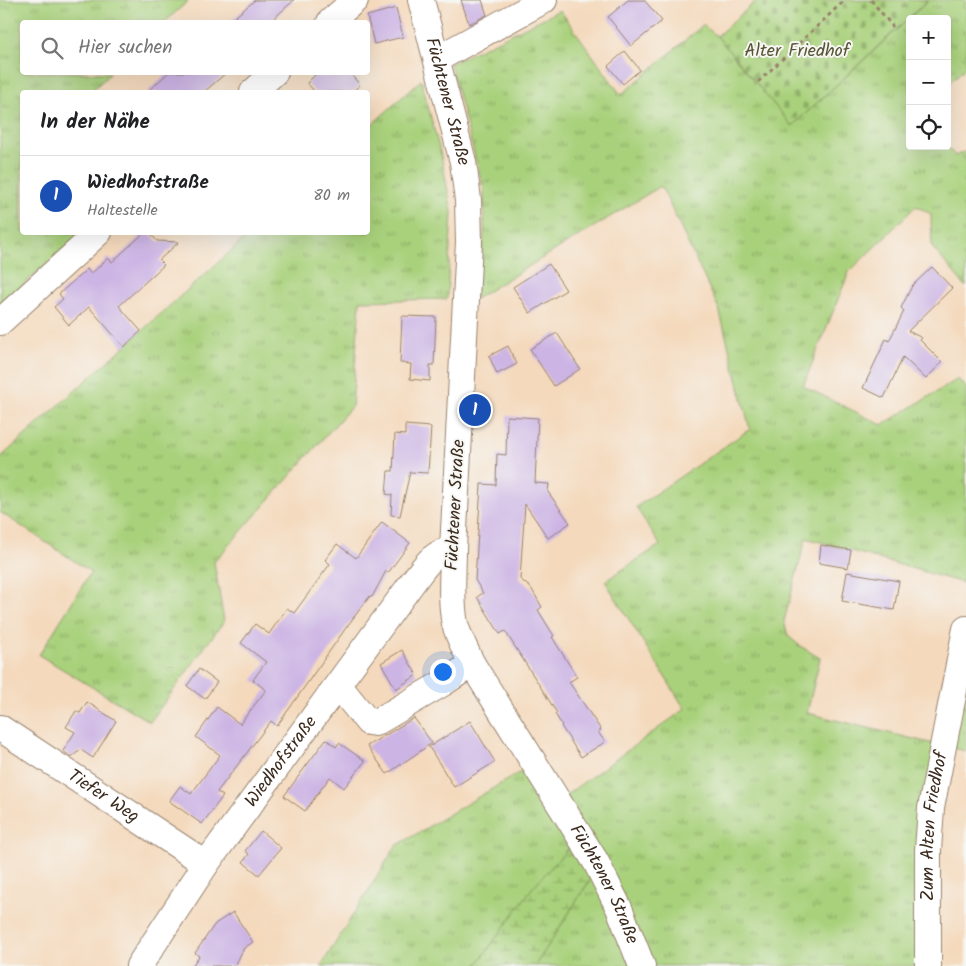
<!DOCTYPE html>
<html lang="de">
<head>
<meta charset="utf-8">
<style>
  body { margin:0; font-family:Kalam,sans-serif; background:#f6f6f6; color:#202124 }
  .controls { position:absolute; right:15px; top:15px; display:grid; overflow:hidden; border-radius:5px; box-shadow:0 5px 20px #0002 }
  .controls button { width:45px; height:45px; display:grid; place-items:center; padding:0; border:0; border-bottom:1px solid #e0e0e0; background:#fff; color:#202124; font:25px sans-serif }
  .you { position:absolute; left:442px; top:671px; width:18px; height:18px; margin:-12px; border:4px solid #fff; border-radius:50%; background:#1a73e8; box-shadow:0 0 0 8px #1a73e833 }
  .badge { display:grid; place-items:center; width:32px; height:32px; border-radius:50%; background:#0f766e; color:#fff; font-size:16px; font-weight:700 }
  .pin { position:absolute; translate:-50% -50%; border:2px solid #fff; box-shadow:0 1px 5px #0006 }
  .list { margin:0; padding:0; list-style:none }
  h2 { display:flex; justify-content:space-between; align-items:center; height:65px; margin:0; padding:0 20px; font-size:21px }
  h2 small { font-size:16px; font-weight:400; color:#757577 }
  .list li { display:grid; grid-template-columns:32px 1fr auto; gap:15px; align-items:center; box-sizing:border-box; height:80px; padding:0 20px; border-top:1px solid #e0e0e0 }
  .list b { display:block; font-size:19px; white-space:nowrap }
  .list p { margin:0; font-size:16px; white-space:nowrap; color:#757577 }
  .list em { font-size:16px; font-style:normal; color:#757577 }
  .icon { flex:none; width:28px; height:28px; fill:none; stroke:currentColor; stroke-width:2; stroke-linecap:round; stroke-linejoin:round }
  .map { position:relative; flex:none; width:966px; height:966px; overflow:hidden }
  .search { position:absolute; background:#fff; box-shadow:0 5px 20px #0002; left:20px; top:20px; width:350px; height:55px; display:flex; align-items:center; gap:12px; box-sizing:border-box; padding:0 18px; border-radius:5px; color:#757577; font-size:19px }
  .panel { position:absolute; background:#fff; box-shadow:0 5px 20px #0002; left:20px; top:90px; width:350px; height:145px; border-radius:5px }
  .map>svg:first-child { display:block }
  .grass { fill:url(#grass-tufts); stroke:#727e4c }
  .wetland { fill:url(#wetland-marsh); stroke:#727e4c }
  .cemetery { fill:url(#cemetery-stones); stroke:#727e4c }
  .building { fill:#ccb4e4 }
  .lines { fill:none; stroke-linecap:round; stroke-linejoin:round }
  .minor-casing { stroke:#98826d; stroke-width:28 }
  .path { stroke:#98826d; stroke-width:3; stroke-dasharray:4 4; stroke-linecap:butt }
  .minor { stroke:#fff; stroke-width:26 }
  .labels { text-anchor:middle; dominant-baseline:central; stroke-width:4; stroke-linejoin:round; paint-order:stroke }
  .park-label { font-size:18px; fill:#565435; stroke:#f6f6f2 }
  .street-label { font-size:18px; fill:#3b2a1e; stroke:#f6f6f2 }
</style>
</head>
<body>
<div class="map">
<svg width="966" height="966" viewBox="0 0 966 966">
  <defs>
    <pattern id="grass-tufts" width="24" height="20" patternUnits="userSpaceOnUse" patternTransform="scale(1.25)"><rect width="24" height="20" fill="#a9d17b"/><path d="M3 7l-1-3M5 7V3M7 7l1-3M15 17l-1-3M17 17v-4M19 17l1-3" fill="none" stroke="#8baa64"/></pattern>
    <pattern id="wetland-marsh" width="20" height="14" patternUnits="userSpaceOnUse" patternTransform="scale(1.25)"><rect width="20" height="14" fill="#a9d17b"/><path d="M1 5h8M5 5V1M11 12h8M15 12V8" fill="none" stroke="#8baa64"/></pattern>
    <pattern id="cemetery-stones" width="16" height="16" patternUnits="userSpaceOnUse" patternTransform="scale(1.25)"><rect width="16" height="16" fill="#a9d17b"/><path d="M2 7V4a2 2 0 0 1 4 0v3zM10 15v-3a2 2 0 0 1 4 0v3z" fill="#8baa64"/></pattern>
  </defs>
  <rect width="100%" height="100%" fill="#f6f6f2"/>
  <filter id="ink" filterUnits="userSpaceOnUse"><feTurbulence type="fractalNoise" baseFrequency=".02" numOctaves="2"/><feDisplacementMap in="SourceGraphic" scale="10" xChannelSelector="R" yChannelSelector="G"/><feConvolveMatrix kernelMatrix="1 2 1 2 8 2 1 2 1" color-interpolation-filters="sRGB"/></filter>
  <filter id="wash" filterUnits="userSpaceOnUse"><feTurbulence type="fractalNoise" baseFrequency=".0096" numOctaves="4" result="noise"/><feDisplacementMap in="SourceGraphic" scale="20" xChannelSelector="R" yChannelSelector="G"/><feGaussianBlur stdDeviation="1.12" result="paint"/><feColorMatrix in="noise" values="0 0 0 0 0 0 0 0 0 0 0 0 0 0 0 0 0 1.4 0 .05"/><feComposite in="paint" operator="in"/></filter>
  <g filter="url(#wash)">
    <rect width="100%" height="100%" fill="#f4d9bc"/>
    <!-- grass -->
    <path class="grass" d="M0 0H189L165 22H22V72L111 73 90 92H22V232L82 233 0 305Z
      M929 0H966V67L947 85V19H910V146H947L955 156 966 151V287L932 247 931 214 916 206 849 272 803 386 882 425 958 379 966 387V570L963 583 806 538 784 621 788 636 800 646 820 658 807 713 938 745 922 966H651L566 795 685 709 605 581 660 545 636 507 750 429 719 309 661 186 475 299 484 236V190L450 64 560 10 621 95 703 25 717 36 792 126Z
      M421 80 441 155 452 212 447 299 360 301 352 406 214 562 224 621 150 722 39 655 91 572 0 512V458L251 233 368 232V128Z
      M966 665V751L949 747Z
      M527 768 576 840 476 966H321L396 846Z
      M593 875 632 966H535Z"/>
    <!-- wetland -->
    <path class="wetland" d="M576 840 593 875 535 966H476L533 887Z"/>
    <!-- cemetery -->
    <path class="cemetery" d="M757 0H928L792 126 717 36Z"/>
    <g id="blocks">
      <!-- building -->
      <path class="building" d="M255 0H294L270 22H229Z
        M461 0H482L487 15 469 24Z
        M628 0H644L662 21 631 46 608 17Z
        M396 8 403 37 374 44 367 16Z
        M625 51 640 70 623 84 608 66Z
        M169 72H227L204 92H147Z
        M318 72H349L360 85 352 92H315L307 83Z
        M145 232H149L157 241 179 242 159 260 164 265 119 306 141 331 124 347 89 307 69 325 54 307 63 299 59 294 87 269 91 274 108 258 112 262Z
        M549 264 566 290 530 313 513 287Z
        M932 267 952 288 908 331 922 338 920 340 942 362 926 379 903 357 884 398 863 388 886 339 889 341 904 311 901 308 912 286Z
        M402 316 436 317 434 365H430V381L410 379 411 364 400 363Z
        M557 333 580 369 554 386 530 349Z
        M508 346 517 364 497 374 489 356Z
        M507 416 538 418 535 483 549 484 548 492 570 523 548 538 525 504 520 579 531 588 542 607 538 610 554 636 552 637 577 677 569 682 601 730 598 732 605 742 581 757 561 726 562 725 555 714 557 713 505 631 500 634 477 597 483 593 475 580 481 484 496 485 497 454 506 455Z
        M405 425 431 427 428 473 410 472 400 516 391 515 392 495 386 494 388 471H393L395 434 405 435Z
        M382 522 410 543 388 573 386 571 372 597 370 596 348 625 277 726 271 721 217 792 223 796 202 824 169 801 180 786 191 794 220 755 196 737 217 707 240 724 266 690 253 680 266 662 241 643 255 624 269 634 287 608 294 613 330 564 325 560 337 544 356 558Z
        M821 545 851 550 848 568 819 563Z
        M847 572 899 581 894 610 842 601Z
        M402 650 417 675 396 689 381 663Z
        M199 669 217 682 205 699 187 686Z
        M87 702 116 721 93 758 81 750 71 757 63 751 75 732 66 727 76 711 80 713Z
        M414 718 432 743 387 774 367 746Z
        M470 721 495 762 454 787 429 747Z
        M326 739 336 747 339 743 365 761 344 788 330 777 305 811 284 796Z
        M261 831 281 848 259 875 243 862 249 854 245 851Z
        M233 912 253 942 244 948 235 966H192L199 956 195 953 215 924Z"/>
    </g>
  </g>
  <g filter="url(#ink)">
    <use href="#blocks" fill-opacity="0" stroke="#98826d" stroke-width="1"/>
    <g class="lines">
      <defs>
        <g id="minor">
          <path id="s1" d="M421 0 463 162 468 200 469 242 453 549C453 573 450 600 455 624 459 638 466 651 472 664L596 862 619 908 642 966"/>
          <path d="M330 22 355 0"/>
          <path d="M437 59 544 0"/>
          <path d="M253 92 275 72"/>
          <path d="M0 322 99 232"/>
          <path d="M338 685 368 722 375 723 443 683 472 664"/>
          <path id="s2" d="M0 728 206 864"/>
          <path id="s3" d="M139 966 206 864 415 579C427 563 433 553 453 549"/>
          <path id="s4" d="M928 966V850L931 808 966 629"/>
        </g>
      </defs>
      <!-- minor casing -->
      <use href="#minor" class="minor-casing"/>
      <!-- path -->
      <path class="path" d="M871 0 893 27
        M758 82 845 0"/>
      <!-- minor -->
      <use href="#minor" class="minor"/>
    </g>
  </g>
  <g class="labels">
    <!-- park labels -->
    <g class="park-label">
      <text x="797" y="51">Alter Friedhof</text>
    </g>
    <!-- street labels -->
    <g class="street-label">
      <text stroke="none"><textPath href="#s1" startOffset="105">Füchtener Straße</textPath></text>
      <text transform="translate(456 505) rotate(-87)">Füchtener Straße</text>
      <text stroke="none"><textPath href="#s3" startOffset="249">Wiedhofstraße</textPath></text>
      <text stroke="none"><textPath href="#s2" startOffset="124">Tiefer Weg</textPath></text>
      <text stroke="none"><textPath href="#s4" startOffset="140">Zum Alten Friedhof</textPath></text>
      <text stroke="none"><textPath href="#s1" startOffset="931">Füchtener Straße</textPath></text>
    </g>
  </g>
</svg>
<div class="controls">
<button>+</button>
<button>−</button>
<button><svg class="icon" aria-label="locate" viewBox="0 0 24 24"><circle cx="12" cy="12" r="6"/><path d="M12 2v4M12 18v4M2 12h4M18 12h4"/></svg></button>
</div>
<div class="you"></div>
<div class="pin badge" style="left:475px;top:410px;background:#1a4fb4">1</div>
<div class="search"><svg class="icon" aria-label="search" viewBox="0 0 24 24"><circle cx="10" cy="10" r="6"/><path d="M15 15l6 6"/></svg>Hier suchen</div>
<section class="panel">
<h2>In der Nähe<small></small></h2>
<ul class="list">
<li><span class="badge" style="background:#1a4fb4">1</span><div><b>Wiedhofstraße</b><p>Haltestelle</p></div><em>80 m</em></li>
</ul>
</section>
</div>
</body>
</html>
